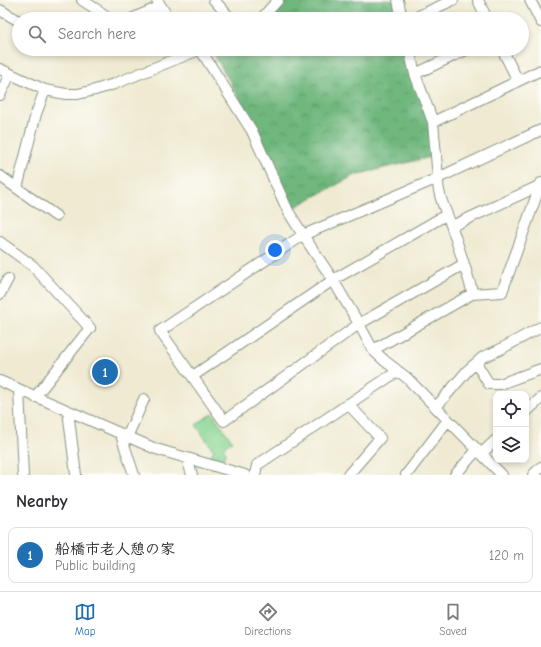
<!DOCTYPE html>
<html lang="en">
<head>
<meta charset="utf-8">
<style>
  body { margin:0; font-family:"Comic Neue","Klee One",sans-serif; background:#f2f2f3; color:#2b2b33 }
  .controls { position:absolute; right:12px; bottom:12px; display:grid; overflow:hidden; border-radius:8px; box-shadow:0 2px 6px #0003 }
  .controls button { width:36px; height:36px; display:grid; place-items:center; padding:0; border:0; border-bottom:1px solid #e1e1e2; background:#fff; color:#2b2b33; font:20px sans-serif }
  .you { position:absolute; left:275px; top:250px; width:14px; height:14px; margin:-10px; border:3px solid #fff; border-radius:50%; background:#1a73e8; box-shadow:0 0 0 6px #1a73e833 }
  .badge { display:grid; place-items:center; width:26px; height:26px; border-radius:50%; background:#1f6fb2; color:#fff; font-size:13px; font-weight:700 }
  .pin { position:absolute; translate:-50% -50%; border:2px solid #fff; box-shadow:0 1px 4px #0006 }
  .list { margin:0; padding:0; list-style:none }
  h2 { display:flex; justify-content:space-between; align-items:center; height:52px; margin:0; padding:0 16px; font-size:17px }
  h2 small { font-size:13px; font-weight:400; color:#7c7c81 }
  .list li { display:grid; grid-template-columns:26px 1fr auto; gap:12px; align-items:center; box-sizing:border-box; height:56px; margin:0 8px 8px; padding:0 8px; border:1px solid #e1e1e2; border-radius:8px }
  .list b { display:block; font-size:15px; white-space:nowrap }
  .list p { margin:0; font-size:13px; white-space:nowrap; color:#7c7c81 }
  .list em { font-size:13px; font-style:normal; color:#7c7c81 }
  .icon { flex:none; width:22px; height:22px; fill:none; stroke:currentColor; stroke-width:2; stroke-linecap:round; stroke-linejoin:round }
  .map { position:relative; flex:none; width:541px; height:475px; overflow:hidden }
  .search { position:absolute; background:#fff; box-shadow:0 2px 6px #0003; left:12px; right:12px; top:12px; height:44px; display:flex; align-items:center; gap:10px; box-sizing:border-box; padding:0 14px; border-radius:22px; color:#7c7c81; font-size:15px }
  .sheet { height:116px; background:#fff }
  nav { display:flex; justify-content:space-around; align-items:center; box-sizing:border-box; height:56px; border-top:1px solid #e1e1e2; background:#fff; font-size:11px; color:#7c7c81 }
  nav a { display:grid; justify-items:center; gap:2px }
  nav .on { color:#1f6fb2 }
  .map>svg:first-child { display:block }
  .forest { fill:url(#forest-crowns); stroke:#477a59 }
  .park { fill:#8ad694; stroke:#548a64 }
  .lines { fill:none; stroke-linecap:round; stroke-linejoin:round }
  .minor-casing { stroke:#879482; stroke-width:12 }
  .minor { stroke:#fff; stroke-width:10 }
</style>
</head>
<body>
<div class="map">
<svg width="541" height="475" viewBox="0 0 541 475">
  <defs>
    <pattern id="forest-crowns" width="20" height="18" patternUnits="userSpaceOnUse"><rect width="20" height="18" fill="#6fb77e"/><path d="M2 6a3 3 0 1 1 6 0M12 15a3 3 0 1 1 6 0" fill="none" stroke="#5b9668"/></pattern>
  </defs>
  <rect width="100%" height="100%" fill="#fdfcf7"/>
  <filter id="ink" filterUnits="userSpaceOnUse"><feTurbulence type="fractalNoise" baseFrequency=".025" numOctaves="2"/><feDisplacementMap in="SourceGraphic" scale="8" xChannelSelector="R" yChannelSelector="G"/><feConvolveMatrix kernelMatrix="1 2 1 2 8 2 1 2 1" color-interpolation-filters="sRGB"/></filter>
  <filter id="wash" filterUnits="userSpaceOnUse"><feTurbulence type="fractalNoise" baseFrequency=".012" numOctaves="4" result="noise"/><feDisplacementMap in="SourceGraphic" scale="16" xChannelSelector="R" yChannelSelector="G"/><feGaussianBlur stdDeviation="0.9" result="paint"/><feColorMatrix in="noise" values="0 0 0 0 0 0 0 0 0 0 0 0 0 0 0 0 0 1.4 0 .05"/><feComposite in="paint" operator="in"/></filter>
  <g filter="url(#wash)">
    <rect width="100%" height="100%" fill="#efead1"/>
    <!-- forest -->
    <path class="forest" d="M282 0H393L398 19H267Z
      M217 49H405L429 124 431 157 355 175 293 208 257 129 215 56Z"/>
    <!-- park -->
    <path class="park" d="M212 413 232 441 223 448 226 452 222 461 208 458 214 451 196 425Z"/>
  </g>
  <g filter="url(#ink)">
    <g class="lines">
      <defs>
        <path id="minor" d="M82 0 111 19
          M157 0 169 19
          M214 0 231 19
          M398 0 402 19
          M478 0 487 19
          M530 0 541 22
          M0 10 19 21
          M131 19 161 6
          M261 19 278 0
          M412 19 453 0
          M200 49 252 131 288 211 303 235 333 280 359 324 373 350 385 361 407 378 502 475
          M409 49 415 74 433 122 438 178C437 196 447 212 452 228 459 248 465 267 471 287L472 294
          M502 49 518 81
          M0 69 45 90 66 94H78L95 90 114 84 201 49
          M415 74 468 49
          M0 95 10 74
          M433 122 541 70
          M0 176 56 216
          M17 188 36 114 45 90
          M452 226 541 185
          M0 242 33 266 90 328 35 397
          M464 264 359 324 224 421 160 331 303 235 438 178 541 130
          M0 294 8 279
          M373 350 472 294 502 292 541 183
          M476 363 489 384H500L541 369
          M193 376 333 280 446 215
          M0 381 156 449 245 475
          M19 390 23 475
          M436 407 468 370 483 357 499 350 541 327
          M68 411 76 475
          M526 412 541 398
          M121 435 134 475
          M127 437 144 399
          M481 454 496 440
          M187 458 192 475
          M255 475 257 465 398 371
          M348 475 380 438 348 404
          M406 475 448 420
          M455 475 477 450
          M533 475 541 467"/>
      </defs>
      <!-- minor casing -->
      <use href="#minor" class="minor-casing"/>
      <!-- minor -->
      <use href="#minor" class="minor"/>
    </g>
  </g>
</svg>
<div class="controls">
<button><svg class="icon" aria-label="locate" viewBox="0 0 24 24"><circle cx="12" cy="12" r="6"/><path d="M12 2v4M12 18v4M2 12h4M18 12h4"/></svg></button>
<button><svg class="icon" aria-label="layers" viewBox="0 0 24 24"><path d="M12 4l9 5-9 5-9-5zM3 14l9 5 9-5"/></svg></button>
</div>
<div class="you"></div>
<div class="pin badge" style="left:105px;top:372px">1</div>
<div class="search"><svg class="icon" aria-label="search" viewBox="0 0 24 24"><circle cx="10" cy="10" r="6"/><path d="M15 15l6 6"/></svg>Search here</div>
</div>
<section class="sheet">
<h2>Nearby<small></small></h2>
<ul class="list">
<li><span class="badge">1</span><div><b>船橋市老人憩の家</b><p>Public building</p></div><em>120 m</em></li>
</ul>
</section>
<nav>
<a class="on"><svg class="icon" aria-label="map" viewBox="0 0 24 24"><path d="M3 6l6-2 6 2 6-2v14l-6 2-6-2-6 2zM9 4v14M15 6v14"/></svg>Map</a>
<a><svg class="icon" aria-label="directions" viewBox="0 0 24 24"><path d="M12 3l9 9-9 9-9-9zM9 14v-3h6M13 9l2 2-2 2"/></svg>Directions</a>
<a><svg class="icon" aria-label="saved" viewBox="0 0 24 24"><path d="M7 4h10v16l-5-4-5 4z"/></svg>Saved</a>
</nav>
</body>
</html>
